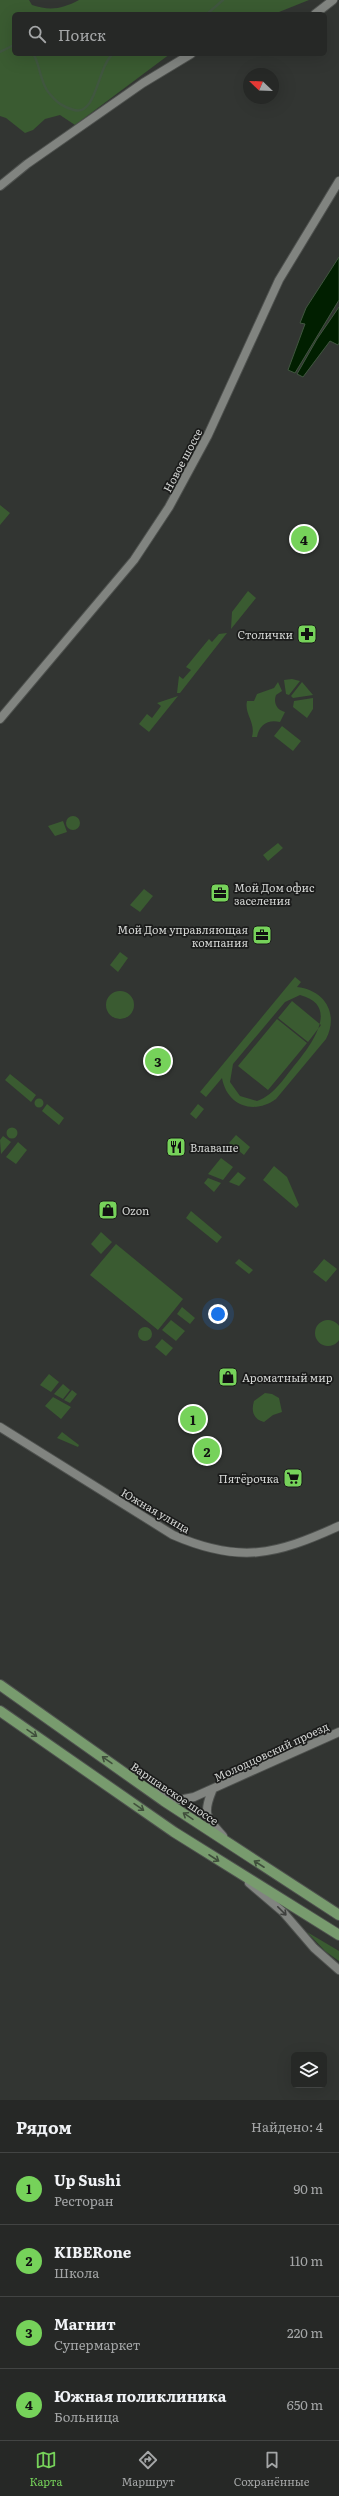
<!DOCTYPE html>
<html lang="ru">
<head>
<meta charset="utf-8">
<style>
  body { margin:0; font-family:Literata,serif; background:#2e302e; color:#f1f3f6 }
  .controls { position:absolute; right:12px; bottom:12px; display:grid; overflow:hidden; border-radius:6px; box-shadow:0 4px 16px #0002 }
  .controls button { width:36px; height:36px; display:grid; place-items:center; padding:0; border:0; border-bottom:1px solid #424443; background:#262826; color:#f1f3f6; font:20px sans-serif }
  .compass { position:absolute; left:243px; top:68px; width:36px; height:36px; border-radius:50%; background:#262826; box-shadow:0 4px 16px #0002; rotate:293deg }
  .you { position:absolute; left:218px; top:1314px; width:14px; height:14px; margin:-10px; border:3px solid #fff; border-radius:50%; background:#1a73e8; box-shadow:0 0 0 6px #1a73e833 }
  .badge { display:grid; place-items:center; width:26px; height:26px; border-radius:50%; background:#76d25a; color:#111; font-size:13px; font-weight:700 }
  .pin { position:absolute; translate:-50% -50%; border:2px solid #fff; box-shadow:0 1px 4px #0006 }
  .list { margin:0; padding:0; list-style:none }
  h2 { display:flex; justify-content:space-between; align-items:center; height:52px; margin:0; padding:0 16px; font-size:17px }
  h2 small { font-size:13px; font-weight:400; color:#a4a6a7 }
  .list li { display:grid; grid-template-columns:26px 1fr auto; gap:12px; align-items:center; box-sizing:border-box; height:72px; padding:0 16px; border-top:1px solid #424443 }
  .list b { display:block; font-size:15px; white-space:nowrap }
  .list p { margin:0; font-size:13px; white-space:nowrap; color:#a4a6a7 }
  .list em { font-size:13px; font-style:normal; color:#a4a6a7 }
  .icon { flex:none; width:22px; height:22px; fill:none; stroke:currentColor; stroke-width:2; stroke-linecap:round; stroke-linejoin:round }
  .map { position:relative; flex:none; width:339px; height:2100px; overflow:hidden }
  .search { position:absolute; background:#262826; box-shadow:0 4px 16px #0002; left:12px; right:12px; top:12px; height:44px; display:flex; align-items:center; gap:10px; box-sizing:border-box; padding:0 14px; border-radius:6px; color:#a4a6a7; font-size:15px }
  .sheet { height:340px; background:#262826 }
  nav { display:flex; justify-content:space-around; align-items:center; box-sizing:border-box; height:56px; border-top:1px solid #424443; background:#262826; font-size:11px; color:#a4a6a7 }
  nav a { display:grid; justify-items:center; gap:2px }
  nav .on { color:#76d25a }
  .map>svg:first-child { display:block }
  .green { fill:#3a5b31; fill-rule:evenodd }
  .water { fill:#011f00; stroke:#40563f }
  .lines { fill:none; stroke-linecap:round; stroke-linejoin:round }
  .stream { stroke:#40563f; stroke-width:2.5 }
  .minor-casing { stroke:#4e514e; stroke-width:10 }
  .major-casing { stroke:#4e514e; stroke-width:12 }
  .minor { stroke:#818480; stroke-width:8 }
  .major { stroke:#789b6e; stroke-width:10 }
  .oneway { stroke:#404f3c }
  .oneway2 { stroke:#3f403e }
  .labels { text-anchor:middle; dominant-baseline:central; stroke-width:3.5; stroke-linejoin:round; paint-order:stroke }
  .street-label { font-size:11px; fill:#d3d5d3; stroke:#1b1c1b }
  .poi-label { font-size:11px; fill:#d3d5d3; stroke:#1b1c1b; text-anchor:start }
</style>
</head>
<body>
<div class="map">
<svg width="339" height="2100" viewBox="0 0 339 2100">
  <rect width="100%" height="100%" fill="#323532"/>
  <!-- green -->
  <path class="green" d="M0 0H29L32 5C50 11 62 9 79 0H309L274 14H14V54H170L75 125 60 115 45 119 33 130 25 133 6 118 0 116Z
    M0 505 10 513 0 525Z
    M248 591 256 598 231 629 232 612Z
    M227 633 180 693H177L179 676 183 679 191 670 186 667 209 639 212 642 219 634Z
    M292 679 300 681 289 695 286 694 284 680Z
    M278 682 282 691 276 695C273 703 277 710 285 712L280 722C269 719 259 724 257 737H252C256 722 244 714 247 701H254L257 694 274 688Z
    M302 682 313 695 293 698 291 696Z
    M178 696 149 732 139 724 147 714 152 718 161 706 157 703Z
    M313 698V709L307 718 293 707 294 701Z
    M282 726 301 741 293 751 274 736Z
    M66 823a7 7 0 1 1 14 0a7 7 0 1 1-14 0Z
    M63 821 67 832 55 836 48 826Z
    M278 843 283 848 268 861 263 855Z
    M144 889 153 896 140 912 130 905Z
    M120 952 128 958 118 972 110 965Z
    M295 977 301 982 297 987C325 990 339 1014 326 1039L276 1099C254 1115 227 1106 222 1078L206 1097 200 1092ZM300 995C339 1005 314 1041 298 1061 286 1075 275 1095 257 1101L240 1096 230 1082 233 1064 285 1002Z
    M106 1005a14 14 0 1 1 28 0a14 14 0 1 1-28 0Z
    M292 1001 321 1025 308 1042 278 1018Z
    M277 1019 307 1043 268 1090 238 1066Z
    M10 1074 36 1095 31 1102 5 1080Z
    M34.5 1103a4.5 4.5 0 1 1 9 0a4.5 4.5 0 1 1-9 0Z
    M47 1104 64 1118 59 1125 42 1111Z
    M198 1104 204 1109 196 1119 190 1114Z
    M6.5 1133a5.5 5.5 0 1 1 11 0a5.5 5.5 0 1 1-11 0Z
    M236 1135 250 1147 244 1155 229 1143Z
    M3 1136 11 1142 1 1154 0 1140Z
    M18 1142 27 1150 16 1164 6 1157Z
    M221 1158 233 1167 223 1180 208 1174Z
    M274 1166 287 1177 299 1205 296 1208 263 1180Z
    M238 1172 246 1178 239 1186 229 1182Z
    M208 1178 221 1183 214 1192 204 1183Z
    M191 1211 222 1237 217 1243 186 1218Z
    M101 1232 112 1242 101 1254 91 1244Z
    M116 1244 183 1299 158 1330 90 1275Z
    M239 1259 253 1270 249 1274 235 1263Z
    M324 1259 337 1269 326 1282 313 1272Z
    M182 1307 195 1318 190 1324 177 1314Z
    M171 1320 185 1331 176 1341 162 1330Z
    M315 1333a13 13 0 1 1 26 0a13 13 0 1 1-26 0Z
    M138 1334a7 7 0 1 1 14 0a7 7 0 1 1-14 0Z
    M162 1339 173 1348 166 1356 155 1347Z
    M49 1374 59 1382 51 1392 40 1385Z
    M63 1384 70 1390 63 1399 54 1394Z
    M72 1390 77 1394 70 1403 64 1400Z
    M265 1393 272 1394 279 1398 282 1412 273 1415 264 1422C253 1419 251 1411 254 1401Z
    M53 1397 71 1407 61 1419 45 1406Z
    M62 1432 79 1445 78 1447 57 1438Z
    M307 1932 339 1951V1961L325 1951Z"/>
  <!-- water -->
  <path class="water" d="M339 257V300L295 373 288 370 305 324 300 323 306 308Z
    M339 307V343L338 345 330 341 303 377 297 374 317 339Z"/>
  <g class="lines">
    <!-- stream -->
    <path class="stream" d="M207 14 223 0
      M0 52 14 45
      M33 54C40 62 39 81 49 93 57 103 63 107 74 110 97 116 97 67 113 54"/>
    <defs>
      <path id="minor" d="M315 14 333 0
        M0 186 27 164 143 83 191 54
        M0 719 134 560 169 507 208 435 279 280 339 181
        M0 1427 173 1535C240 1564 275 1555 339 1526
        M212 1791C202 1815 207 1818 223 1836
        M155 1792 179 1800 194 1797 339 1732
        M249 1883 283 1912 314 1948 339 1970"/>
      <path id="major" d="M0 1685 164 1801 339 1915
        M0 1711 174 1832 339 1935"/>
    </defs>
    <!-- minor casing -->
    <use href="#minor" class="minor-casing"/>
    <!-- major casing -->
    <use href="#major" class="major-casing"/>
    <!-- minor -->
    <use href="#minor" class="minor"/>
    <!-- major -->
    <use href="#major" class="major"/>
  </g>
  <!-- one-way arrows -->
  <defs><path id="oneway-shaft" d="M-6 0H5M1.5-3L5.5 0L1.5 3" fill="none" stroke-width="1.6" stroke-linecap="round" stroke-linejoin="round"/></defs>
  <g class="oneway">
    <use href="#oneway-shaft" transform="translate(32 1733) rotate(35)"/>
    <use href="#oneway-shaft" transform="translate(107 1760) rotate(-145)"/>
    <use href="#oneway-shaft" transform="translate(139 1807) rotate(35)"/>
    <use href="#oneway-shaft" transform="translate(188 1816) rotate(-146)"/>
    <use href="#oneway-shaft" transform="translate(214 1858) rotate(33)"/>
    <use href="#oneway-shaft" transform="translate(259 1864) rotate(-147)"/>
  </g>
  <use class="oneway2" href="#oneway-shaft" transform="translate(282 1911) rotate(45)"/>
  <!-- icons -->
  <defs>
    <symbol id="pharmacy-square" viewBox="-11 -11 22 22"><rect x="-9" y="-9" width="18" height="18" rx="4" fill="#76d25a" stroke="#1b1c1b"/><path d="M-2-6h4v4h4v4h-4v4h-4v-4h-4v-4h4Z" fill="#111"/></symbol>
    <symbol id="office-square" viewBox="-11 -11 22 22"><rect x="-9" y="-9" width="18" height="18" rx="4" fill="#76d25a" stroke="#1b1c1b"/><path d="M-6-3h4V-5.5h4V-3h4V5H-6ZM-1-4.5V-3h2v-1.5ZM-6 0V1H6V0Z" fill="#111"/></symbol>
    <symbol id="restaurant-square" viewBox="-11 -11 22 22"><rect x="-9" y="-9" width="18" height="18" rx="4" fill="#76d25a" stroke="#1b1c1b"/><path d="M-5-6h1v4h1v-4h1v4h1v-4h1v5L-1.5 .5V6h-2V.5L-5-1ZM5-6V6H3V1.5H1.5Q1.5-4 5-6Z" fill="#111"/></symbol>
    <symbol id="shop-square" viewBox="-11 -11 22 22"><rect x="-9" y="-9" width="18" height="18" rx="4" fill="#76d25a" stroke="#1b1c1b"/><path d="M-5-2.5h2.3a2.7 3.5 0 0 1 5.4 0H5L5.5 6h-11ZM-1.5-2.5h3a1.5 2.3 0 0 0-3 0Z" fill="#111"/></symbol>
    <symbol id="supermarket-square" viewBox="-11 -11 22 22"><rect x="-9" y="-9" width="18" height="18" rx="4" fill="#76d25a" stroke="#1b1c1b"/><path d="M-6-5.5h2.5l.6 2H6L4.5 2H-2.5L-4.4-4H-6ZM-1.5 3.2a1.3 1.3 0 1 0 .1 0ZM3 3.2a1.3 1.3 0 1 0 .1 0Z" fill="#111"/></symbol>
  </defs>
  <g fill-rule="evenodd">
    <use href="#pharmacy-square" x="296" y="623" width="22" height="22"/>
    <use href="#office-square" x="209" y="882" width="22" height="22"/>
    <use href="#office-square" x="251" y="924" width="22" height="22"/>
    <use href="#restaurant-square" x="165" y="1136" width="22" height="22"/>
    <use href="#shop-square" x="97" y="1199" width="22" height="22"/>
    <use href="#shop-square" x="217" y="1366" width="22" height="22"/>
    <use href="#supermarket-square" x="282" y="1467" width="22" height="22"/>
  </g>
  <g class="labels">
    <!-- street labels -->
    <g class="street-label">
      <text transform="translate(182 460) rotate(-62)">Новое шоссе</text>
      <text transform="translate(156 1510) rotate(30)">Южная улица</text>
      <text transform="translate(271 1751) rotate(-25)">Молодцовский проезд</text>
      <text transform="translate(175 1793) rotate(34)">Варшавское шоссе</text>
    </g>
    <!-- poi labels -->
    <g class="poi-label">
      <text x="293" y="634" text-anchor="end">Столички</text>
      <text x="234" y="887">Мой Дом офис<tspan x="234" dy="13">заселения</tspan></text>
      <text x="248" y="929" text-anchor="end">Мой Дом управляющая<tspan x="248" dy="13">компания</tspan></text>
      <text x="190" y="1147">Влаваше</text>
      <text x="122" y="1210">Ozon</text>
      <text x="242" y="1377">Ароматный мир</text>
      <text x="279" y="1478" text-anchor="end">Пятёрочка</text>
    </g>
  </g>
</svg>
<div class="controls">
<button><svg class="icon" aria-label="layers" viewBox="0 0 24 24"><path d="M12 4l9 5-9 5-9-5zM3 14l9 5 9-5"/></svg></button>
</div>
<svg class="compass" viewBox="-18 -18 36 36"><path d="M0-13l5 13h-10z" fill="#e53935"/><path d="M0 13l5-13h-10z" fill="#a4a6a7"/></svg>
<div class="you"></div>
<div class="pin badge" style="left:193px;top:1419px">1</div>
<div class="pin badge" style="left:207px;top:1451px">2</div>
<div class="pin badge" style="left:158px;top:1061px">3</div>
<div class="pin badge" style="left:304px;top:539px">4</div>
<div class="search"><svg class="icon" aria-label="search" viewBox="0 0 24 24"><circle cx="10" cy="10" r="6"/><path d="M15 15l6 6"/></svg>Поиск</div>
</div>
<section class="sheet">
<h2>Рядом<small>Найдено: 4</small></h2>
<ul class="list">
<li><span class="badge">1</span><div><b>Up Sushi</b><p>Ресторан</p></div><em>90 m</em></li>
<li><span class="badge">2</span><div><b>KIBERone</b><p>Школа</p></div><em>110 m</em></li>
<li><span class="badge">3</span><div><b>Магнит</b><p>Супермаркет</p></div><em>220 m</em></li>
<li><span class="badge">4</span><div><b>Южная поликлиника</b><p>Больница</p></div><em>650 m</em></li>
</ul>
</section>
<nav>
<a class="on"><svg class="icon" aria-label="map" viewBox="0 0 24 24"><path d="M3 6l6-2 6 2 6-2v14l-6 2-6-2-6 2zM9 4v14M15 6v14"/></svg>Карта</a>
<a><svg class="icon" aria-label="directions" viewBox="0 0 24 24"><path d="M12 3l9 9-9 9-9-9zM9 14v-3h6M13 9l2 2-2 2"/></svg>Маршрут</a>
<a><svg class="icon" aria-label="saved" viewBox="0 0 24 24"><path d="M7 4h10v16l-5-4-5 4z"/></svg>Сохранённые</a>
</nav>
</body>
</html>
